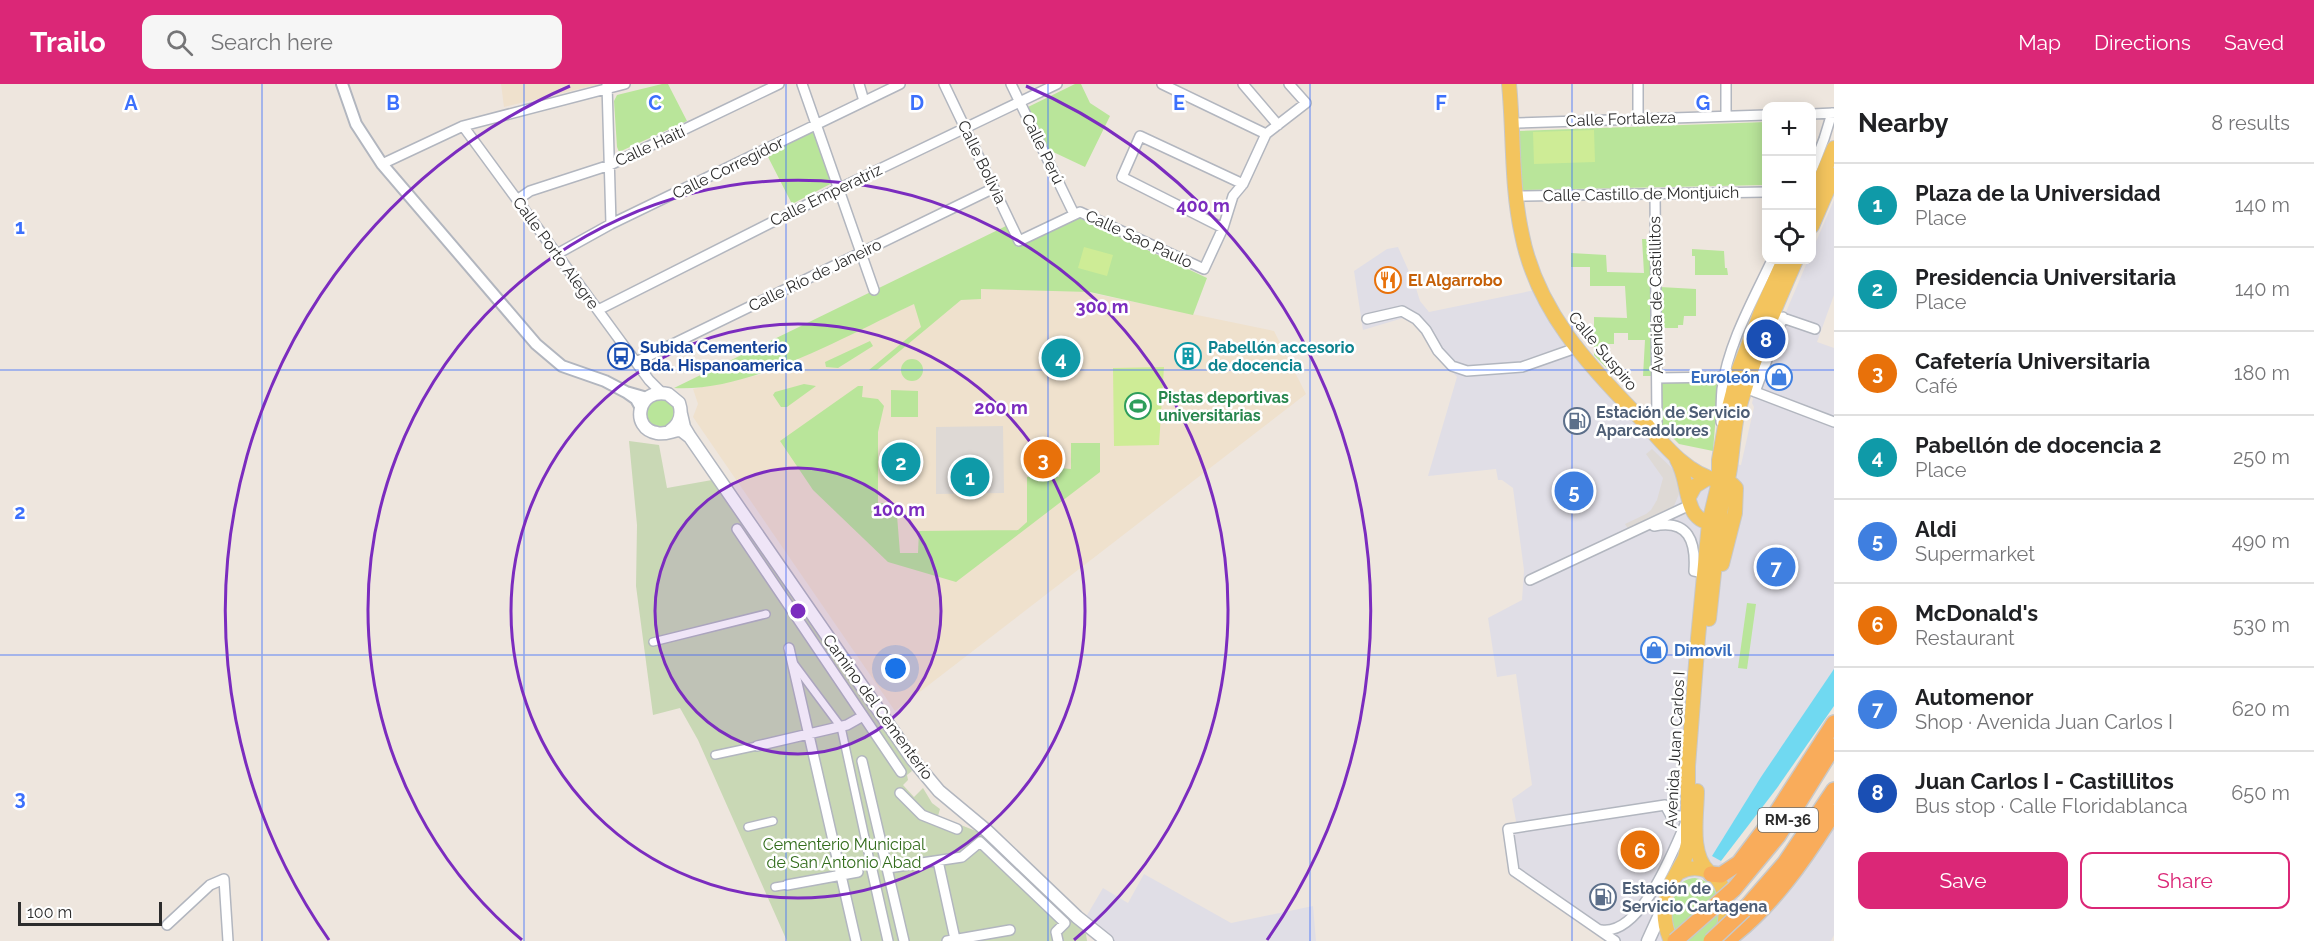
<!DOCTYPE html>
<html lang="en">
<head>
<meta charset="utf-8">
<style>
  body { margin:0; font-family:Raleway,sans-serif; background:#f6f6f6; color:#202124 }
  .controls { position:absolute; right:18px; top:18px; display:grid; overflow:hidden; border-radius:12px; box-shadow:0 3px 15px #0003 }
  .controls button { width:54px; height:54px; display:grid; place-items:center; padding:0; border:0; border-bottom:2px solid #e0e0e0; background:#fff; color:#202124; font:30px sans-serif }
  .scale { position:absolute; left:18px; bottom:15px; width:144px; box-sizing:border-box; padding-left:6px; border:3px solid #2c2c2c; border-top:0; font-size:16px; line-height:21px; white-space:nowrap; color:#2c2c2c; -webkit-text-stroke:4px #fff; paint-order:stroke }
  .you { position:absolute; left:896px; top:585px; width:21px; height:21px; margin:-15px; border:4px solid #fff; border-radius:50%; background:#1a73e8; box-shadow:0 0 0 9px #1a73e833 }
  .badge { display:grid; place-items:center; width:39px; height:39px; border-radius:50%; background:#db2777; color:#fff; font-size:20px; font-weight:700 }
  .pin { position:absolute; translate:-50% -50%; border:3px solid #fff; box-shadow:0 2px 6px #0006 }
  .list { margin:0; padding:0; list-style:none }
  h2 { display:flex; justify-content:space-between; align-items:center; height:78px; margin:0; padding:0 24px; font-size:26px }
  h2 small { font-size:20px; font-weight:400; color:#757577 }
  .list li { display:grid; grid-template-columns:39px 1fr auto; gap:18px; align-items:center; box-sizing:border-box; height:84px; padding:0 24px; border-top:2px solid #e0e0e0 }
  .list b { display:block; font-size:22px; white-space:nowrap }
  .list p { margin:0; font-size:20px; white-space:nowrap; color:#757577 }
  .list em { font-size:20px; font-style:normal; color:#757577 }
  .actions { display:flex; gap:12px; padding:18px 24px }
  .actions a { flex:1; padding:14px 0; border:2px solid #db2777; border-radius:12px; text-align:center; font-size:21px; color:#db2777 }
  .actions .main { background:#db2777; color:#fff }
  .icon { flex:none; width:33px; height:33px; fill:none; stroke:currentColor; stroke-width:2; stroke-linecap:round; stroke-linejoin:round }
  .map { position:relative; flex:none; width:1834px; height:857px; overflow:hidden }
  header { display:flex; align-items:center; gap:36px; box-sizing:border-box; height:84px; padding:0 30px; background:#db2777; color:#fff }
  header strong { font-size:28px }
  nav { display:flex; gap:33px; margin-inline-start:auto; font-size:21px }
  .search { width:420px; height:54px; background:#f6f6f6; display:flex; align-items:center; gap:15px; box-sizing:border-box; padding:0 21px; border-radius:12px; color:#757577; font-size:22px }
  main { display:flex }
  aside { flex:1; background:#fff }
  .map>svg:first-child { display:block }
  .industrial { fill:#e0dee6 }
  .education { fill:#efe1cd }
  .green { fill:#b9e59a }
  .cemetery { fill:#c9d8b5 }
  .pitch { fill:#ceec96 }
  .plaza { fill:#ded9d5 }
  .water { fill:#70d9f1 }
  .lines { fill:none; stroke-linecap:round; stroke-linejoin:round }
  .pedestrian-casing { stroke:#b2b6bf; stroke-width:10 }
  .minor-casing { stroke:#b2b6bf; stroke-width:12 }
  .tertiary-casing { stroke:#b2b6bf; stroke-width:14 }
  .secondary-casing { stroke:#b2b6bf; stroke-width:15 }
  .primary-casing { stroke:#c8c8c8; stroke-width:16 }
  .trunk-casing { stroke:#c8c8c8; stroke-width:18 }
  .pedestrian { stroke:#fff; stroke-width:7 }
  .minor { stroke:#fff; stroke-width:9 }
  .tertiary { stroke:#fff; stroke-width:10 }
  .secondary { stroke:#fff; stroke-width:12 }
  .primary { stroke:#f3c45e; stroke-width:14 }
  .trunk { stroke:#f9ac5b; stroke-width:15 }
  .trunk-bridge-casing { stroke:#c8c8c8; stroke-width:18; stroke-linecap:butt }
  .trunk-bridge { stroke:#f9ac5b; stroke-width:15 }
  .grid { fill:none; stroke:#3c70fc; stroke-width:1.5; stroke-opacity:0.55 }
  .ring { fill:none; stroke:#7b2cbf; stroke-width:3 }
  .labels { text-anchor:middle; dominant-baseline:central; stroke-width:5; stroke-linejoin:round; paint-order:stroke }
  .shield { fill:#fff; stroke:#6b6b6b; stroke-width:1.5 }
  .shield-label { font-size:15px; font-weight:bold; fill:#2c2c2c }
  .street-label { font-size:16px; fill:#2c2c2c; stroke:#fff }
  .food-label { font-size:16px; font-weight:bold; fill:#c56008; stroke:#fff; text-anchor:start }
  .transit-label { font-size:16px; font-weight:bold; fill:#164399; stroke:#fff; text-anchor:start }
  .culture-label { font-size:16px; font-weight:bold; fill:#0d838f; stroke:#fff; text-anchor:start }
  .shop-label { font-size:16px; font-weight:bold; fill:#366cbe; stroke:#fff; text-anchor:end }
  .leisure-label { font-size:16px; font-weight:bold; fill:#27864d; stroke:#fff; text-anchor:start }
  .service-label { font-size:16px; font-weight:bold; fill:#4e5e75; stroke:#fff; text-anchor:start }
  .park-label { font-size:16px; fill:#316b1a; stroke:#fff }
  .grid-label { font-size:20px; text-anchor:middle; font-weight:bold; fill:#3c70fc; stroke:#fff; stroke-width:5; stroke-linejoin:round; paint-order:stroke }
  .centre { fill:#7b2cbf; stroke:#fff; stroke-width:3 }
  .ring-label { font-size:18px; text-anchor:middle; font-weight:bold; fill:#7b2cbf; stroke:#fff; stroke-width:5; stroke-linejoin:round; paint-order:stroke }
</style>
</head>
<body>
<header>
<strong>Trailo</strong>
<div class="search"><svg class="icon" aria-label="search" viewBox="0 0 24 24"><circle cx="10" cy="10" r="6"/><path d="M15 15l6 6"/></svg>Search here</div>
<nav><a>Map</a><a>Directions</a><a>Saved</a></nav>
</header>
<main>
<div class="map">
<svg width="1834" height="857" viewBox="0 0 1834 857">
  <rect width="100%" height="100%" fill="#eee6de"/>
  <!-- industrial -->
  <path class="industrial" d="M1834 116V211L1817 258 1834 264V602L1717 774 1721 777 1739 818 1744 826 1834 728V851L1831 857H1615L1514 787 1508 745 1517 743 1512 715 1532 701 1516 590 1497 593 1488 534 1522 516 1524 486 1513 404 1502 396H1498L1496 385 1428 392 1457 293 1434 268 1421 245 1403 234 1363 246 1354 187 1387 165 1398 163 1415 201 1420 217 1429 228 1540 205 1576 264 1704 392 1732 380 1741 381 1754 323 1752 319 1759 292 1808 176H1812V167Z
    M1144 790 1231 839 1313 822 1316 857H1107L1083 838 1103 804 1128 819Z"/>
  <!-- education -->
  <path class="education" d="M501 0H600L504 23Z
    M984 187 1274 247 1306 310 895 627 693 333 698 320 693 305 764 290Z"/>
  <!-- green -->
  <path class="green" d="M662 0H668L687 37 619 68 617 63 614 17 617 11Z
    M1075 0H1081L1090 19 1110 32 1085 83 1049 66 1028 23Z
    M1766 38V101L1521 106 1518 47Z
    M817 45 836 97 792 120 767 71Z
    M1079 134 1207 194 1193 231 1090 208 981 205V215L961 216 877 286H869L921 243 914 220C845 252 751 308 674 304L1006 142 1017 163Z
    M1642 155H1651L1652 292H1643L1645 256H1628V249H1614V260H1602V272H1612L1614 292 1594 271V233L1627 234 1625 202H1590V183H1571V169L1606 171 1607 188 1644 189Z
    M1692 165 1724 167 1725 184H1727L1728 191H1695V172H1692Z
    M1660 203 1696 205V232H1684L1683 241H1678V244H1661Z
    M870 257 873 262 838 284 826 283 825 278Z
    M901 286a11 11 0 1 1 22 0a11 11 0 1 1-22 0Z
    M1719 293 1713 367 1679 360 1662 343V294Z
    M804 300 816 302 787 323H781L773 311 775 308Z
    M858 302H863L862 313 878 315 884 322 878 348V419H896L900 469H918L919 447 1018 446 1027 438V393H1059L1060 384 1071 385V359H1100V388L956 498 888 478 813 406 780 357Z
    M891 306 918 307V333H891Z
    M672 312 679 339 653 348 641 324 643 319Z
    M1747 519 1756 520 1747 585 1738 584Z
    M1695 794C1726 799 1721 835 1713 857H1680C1668 838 1665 796 1695 794Z"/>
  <!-- cemetery -->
  <path class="cemetery" d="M629 357 659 361 667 404 712 396 912 687 907 691 908 696 903 701 914 713 923 704 932 719 940 725 938 732 981 749 1086 850 1087 857H787L698 656 680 624 653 631 636 502 637 441Z"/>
  <!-- pitch -->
  <path class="pitch" d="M1594 46 1595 78 1534 80 1533 48Z
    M1084 163 1113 171 1107 192 1078 184Z
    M1164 283 1159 361 1114 362 1113 284Z"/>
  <!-- plaza -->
  <path class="plaza" d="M1003 342 1004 409 936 410V343Z
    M1652 365 1676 388 1680 402 1679 410 1674 422 1628 445 1625 440 1646 430 1651 426 1657 416 1663 394 1646 370Z"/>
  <!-- water -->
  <path class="water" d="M1834 585V622L1777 704 1721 777 1712 772 1761 693Z"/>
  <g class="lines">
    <defs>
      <path id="pedestrian" d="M653 558 766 530
        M794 580 841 643 872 786
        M715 671 757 662
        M748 743 773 737
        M775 803 787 801"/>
      <path id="minor" d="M607 0 611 140
        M802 0 874 206
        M859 0 864 17
        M944 0 1019 157 1080 128 1204 185 1223 144 1233 112 1243 100 1266 50 1306 19 1289 0
        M1011 0 1074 130
        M1162 0 1266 50
        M1243 0 1278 41
        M1638 0V35
        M1726 0V32
        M1812 30 1834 29
        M1512 41 1517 39 1766 31
        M463 42 649 296 662 309
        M382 80 463 42 625 0
        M1812 86 1824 55 1832 29
        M1517 115 1522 112 1766 108
        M517 116 530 107 610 81 779 0
        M1223 144 1122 93 1140 52 1243 100
        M557 170 611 140 900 0
        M598 226 838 105 1057 0
        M1780 233 1815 245
        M1367 235 1402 227 1416 235 1426 246 1438 267 1452 282 1467 287 1522 283 1576 264
        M636 278 994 104
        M1657 294 1725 293
        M1745 304 1834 338
        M1755 308 1783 233
        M1721 338C1721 327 1721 316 1722 305 1728 260 1753 216 1772 176
        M1653 348 1657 338 1655 110
        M1654 442C1689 435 1696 458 1694 487L1704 489
        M737 445 901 688
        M1530 496 1690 421
        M789 564 856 857
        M757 662 847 641 863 632
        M862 677 904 857
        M900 709 922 731 957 745
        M938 777 955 855
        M888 784 962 773 980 758 1065 839 1056 848 1058 857
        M872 786 888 857
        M787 801 858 788
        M167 841 210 801 224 795 228 857
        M1601 846C1641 852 1673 767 1686 738
        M947 857 1010 846
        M1615 857 1514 787 1508 745 1665 721 1671 732H1687"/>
      <path id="tertiary" d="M342 0 356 40 382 80 536 260 562 282 605 297 626 308
        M641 324 636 315 626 308 647 314"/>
      <path id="secondary" d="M681 330 684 343 690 353 913 676 939 707 987 747 1077 833 1107 857
        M670 347C680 340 683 331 679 319L668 310C637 303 630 345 657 349 666 351 673 346 681 346L690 353
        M1648 857 1664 822"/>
      <path id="primary" d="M1509 0C1514 50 1511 102 1522 151 1537 226 1587 280 1639 333 1661 356 1683 388 1716 396
        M1812 115 1834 64
        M1812 142 1834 91
        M1677 376C1692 401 1681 439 1716 439
        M1689 413 1695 402 1708 394 1732 400 1736 404 1735 429 1722 480
        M1709 535 1722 415C1733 388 1731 360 1737 332 1751 278 1774 227 1796 176
        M1697 707C1697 731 1689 770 1709 788
        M1675 792 1685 774 1688 759V682L1698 554 1709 439 1719 397V376L1727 331 1739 285 1762 225 1784 176
        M1671 857C1661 836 1662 806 1678 789 1685 785 1692 783 1701 785 1729 791 1728 827 1723 849"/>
      <path id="trunk" d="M1711 790 1721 791 1739 779 1773 734 1834 639
        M1734 805 1778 752 1834 662
        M1744 826 1785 779 1834 706
        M1726 857C1771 824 1805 775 1834 728"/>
    </defs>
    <!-- pedestrian casing -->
    <use href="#pedestrian" class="pedestrian-casing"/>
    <!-- minor casing -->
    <use href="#minor" class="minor-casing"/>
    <!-- tertiary casing -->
    <use href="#tertiary" class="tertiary-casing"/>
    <!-- secondary casing -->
    <use href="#secondary" class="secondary-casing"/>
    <!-- primary casing -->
    <use href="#primary" class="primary-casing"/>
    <!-- trunk casing -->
    <use href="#trunk" class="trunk-casing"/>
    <!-- pedestrian -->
    <use href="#pedestrian" class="pedestrian"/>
    <!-- minor -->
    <use href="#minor" class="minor"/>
    <!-- tertiary -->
    <use href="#tertiary" class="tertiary"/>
    <!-- secondary -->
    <use href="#secondary" class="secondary"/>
    <!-- primary -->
    <use href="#primary" class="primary"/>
    <!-- trunk -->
    <use href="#trunk" class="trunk"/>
    <defs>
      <path id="trunk-bridge" d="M1675 857 1734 805
        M1711 857 1744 826"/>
    </defs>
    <!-- trunk-bridge casing -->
    <use href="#trunk-bridge" class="trunk-bridge-casing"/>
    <!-- trunk-bridge -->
    <use href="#trunk-bridge" class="trunk-bridge"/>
  </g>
  <!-- grid -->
  <path class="grid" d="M262 0V857M524 0V857M786 0V857M1048 0V857M1310 0V857M1572 0V857M0 286H1834M0 571H1834"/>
  <!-- distance rings -->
  <circle cx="798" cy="527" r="143" fill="#7b2cbf" fill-opacity=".12"/>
  <g class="ring">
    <circle cx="798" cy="527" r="143"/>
    <circle cx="798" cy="527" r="287"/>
    <path d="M522 856A430 430 0 1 1 1074 856"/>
    <path d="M329 856A573 573 0 0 1 570 2M1026 2A573 573 0 0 1 1267 856"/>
  </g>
  <!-- icons -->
  <defs>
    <symbol id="restaurant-ring" viewBox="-11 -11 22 22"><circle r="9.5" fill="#fff" stroke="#e8710a" stroke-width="1.5"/><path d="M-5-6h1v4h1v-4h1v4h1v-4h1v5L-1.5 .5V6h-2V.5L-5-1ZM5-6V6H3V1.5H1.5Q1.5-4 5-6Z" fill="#e8710a"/></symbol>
    <symbol id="bus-ring" viewBox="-11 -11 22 22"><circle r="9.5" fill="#fff" stroke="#1a4fb4" stroke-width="1.5"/><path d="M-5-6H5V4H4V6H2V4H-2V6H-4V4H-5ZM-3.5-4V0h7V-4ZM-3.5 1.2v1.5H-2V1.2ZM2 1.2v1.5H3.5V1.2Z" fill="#1a4fb4"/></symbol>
    <symbol id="building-ring" viewBox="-11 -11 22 22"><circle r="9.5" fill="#fff" stroke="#0f9aa8" stroke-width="1.5"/><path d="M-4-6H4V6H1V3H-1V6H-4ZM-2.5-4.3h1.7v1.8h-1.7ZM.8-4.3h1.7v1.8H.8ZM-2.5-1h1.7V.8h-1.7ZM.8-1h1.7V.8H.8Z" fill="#0f9aa8"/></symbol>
    <symbol id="shop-ring" viewBox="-11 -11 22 22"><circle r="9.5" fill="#fff" stroke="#3f7fe0" stroke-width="1.5"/><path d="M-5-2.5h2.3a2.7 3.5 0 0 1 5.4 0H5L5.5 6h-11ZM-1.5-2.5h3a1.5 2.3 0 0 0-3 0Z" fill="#3f7fe0"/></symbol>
    <symbol id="stadium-ring" viewBox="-11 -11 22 22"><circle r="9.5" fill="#fff" stroke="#2e9e5b" stroke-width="1.5"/><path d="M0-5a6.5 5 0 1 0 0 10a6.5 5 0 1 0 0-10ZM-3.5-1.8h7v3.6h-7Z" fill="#2e9e5b"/></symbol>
    <symbol id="fuel-ring" viewBox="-11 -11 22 22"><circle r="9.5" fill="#fff" stroke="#5c6f8a" stroke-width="1.5"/><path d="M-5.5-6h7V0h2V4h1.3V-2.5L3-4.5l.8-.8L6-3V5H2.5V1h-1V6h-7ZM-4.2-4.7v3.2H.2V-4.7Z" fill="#5c6f8a"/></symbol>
  </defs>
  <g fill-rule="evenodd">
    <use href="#restaurant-ring" x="1373" y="181" width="30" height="30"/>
    <use href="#bus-ring" x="606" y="257" width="30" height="30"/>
    <use href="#building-ring" x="1173" y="257" width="30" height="30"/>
    <use href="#shop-ring" x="1764" y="278" width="30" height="30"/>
    <use href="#stadium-ring" x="1123" y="307" width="30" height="30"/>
    <use href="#fuel-ring" x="1562" y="322" width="30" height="30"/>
    <use href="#shop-ring" x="1639" y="551" width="30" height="30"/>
    <use href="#fuel-ring" x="1588" y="798" width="30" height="30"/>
  </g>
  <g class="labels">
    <!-- shield labels -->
    <rect class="shield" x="1758" y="724" width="60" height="24" rx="4.5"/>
    <g class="shield-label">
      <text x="1788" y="736">RM-36</text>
    </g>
    <!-- street labels -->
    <g class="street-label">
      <text transform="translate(1621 35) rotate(-2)">Calle Fortaleza</text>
      <text transform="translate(650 62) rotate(-25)">Calle Haití</text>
      <text transform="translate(1043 65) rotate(64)">Calle Perú</text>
      <text transform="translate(982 78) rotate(64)">Calle Bolivia</text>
      <text transform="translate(728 84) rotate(-26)">Calle Corregidor</text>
      <text transform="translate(1641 110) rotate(-1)">Calle Castillo de Montjuich</text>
      <text transform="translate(826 111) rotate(-26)">Calle Emperatriz</text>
      <text transform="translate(1139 155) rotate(25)">Calle Sao Paulo</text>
      <text transform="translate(556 169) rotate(54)">Calle Porto Alegre</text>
      <text transform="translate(815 191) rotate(-26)">Calle Río de Janeiro</text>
      <text transform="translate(1656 211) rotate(-91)">Avenida de Castillitos</text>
      <text transform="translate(1603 267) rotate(50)">Calle Suspiro</text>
      <text transform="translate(878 623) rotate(54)">Camino del Cementerio</text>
      <text transform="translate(1675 666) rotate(-87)">Avenida Juan Carlos I</text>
    </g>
    <!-- food labels -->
    <g class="food-label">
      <text x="1408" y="196">El Algarrobo</text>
    </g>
    <!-- transit labels -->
    <g class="transit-label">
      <text x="640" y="263">Subida Cementerio<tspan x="640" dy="18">Bda. Hispanoamerica</tspan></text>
    </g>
    <!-- culture labels -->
    <g class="culture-label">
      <text x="1208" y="263">Pabellón accesorio<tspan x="1208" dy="18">de docencia</tspan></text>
    </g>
    <!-- shop labels -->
    <g class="shop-label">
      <text x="1760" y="293">Euroleón</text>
      <text x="1674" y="566" text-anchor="start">Dimovil</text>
    </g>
    <!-- leisure labels -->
    <g class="leisure-label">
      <text x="1158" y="313">Pistas deportivas<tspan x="1158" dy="18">universitarias</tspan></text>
    </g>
    <!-- service labels -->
    <g class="service-label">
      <text x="1596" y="328">Estación de Servicio<tspan x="1596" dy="18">Aparcadolores</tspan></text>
      <text x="1622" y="804">Estación de<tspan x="1622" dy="18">Servicio Cartagena</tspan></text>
    </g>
    <!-- park labels -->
    <g class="park-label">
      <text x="844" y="760">Cementerio Municipal<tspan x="844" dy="18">de San Antonio Abad</tspan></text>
    </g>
  </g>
  <g class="grid-label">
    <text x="131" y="26">A</text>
    <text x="393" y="26">B</text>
    <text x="655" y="26">C</text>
    <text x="917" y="26">D</text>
    <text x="1179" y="26">E</text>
    <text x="1441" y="26">F</text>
    <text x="1703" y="26">G</text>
    <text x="20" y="150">1</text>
    <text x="20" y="435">2</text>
    <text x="20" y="721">3</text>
  </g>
  <circle cx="798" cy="527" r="9" class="centre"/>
  <g class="ring-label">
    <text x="1203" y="128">400 m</text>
    <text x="1102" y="229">300 m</text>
    <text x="1001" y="330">200 m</text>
    <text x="899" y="432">100 m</text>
  </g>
</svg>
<div class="controls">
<button>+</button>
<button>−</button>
<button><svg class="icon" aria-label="locate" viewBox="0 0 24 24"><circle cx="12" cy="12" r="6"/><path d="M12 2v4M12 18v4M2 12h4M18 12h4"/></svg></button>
</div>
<div class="scale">100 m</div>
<div class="you"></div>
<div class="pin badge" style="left:970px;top:393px;background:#0f9aa8">1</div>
<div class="pin badge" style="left:901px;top:378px;background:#0f9aa8">2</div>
<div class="pin badge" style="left:1043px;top:375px;background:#e8710a">3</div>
<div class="pin badge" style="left:1061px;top:274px;background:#0f9aa8">4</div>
<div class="pin badge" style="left:1574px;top:407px;background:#3f7fe0">5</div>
<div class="pin badge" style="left:1640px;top:766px;background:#e8710a">6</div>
<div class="pin badge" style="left:1776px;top:483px;background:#3f7fe0">7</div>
<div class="pin badge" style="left:1766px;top:255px;background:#1a4fb4">8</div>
</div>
<aside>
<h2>Nearby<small>8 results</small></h2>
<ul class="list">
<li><span class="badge" style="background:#0f9aa8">1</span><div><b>Plaza de la Universidad</b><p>Place</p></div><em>140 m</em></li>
<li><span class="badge" style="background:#0f9aa8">2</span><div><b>Presidencia Universitaria</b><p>Place</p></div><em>140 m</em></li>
<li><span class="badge" style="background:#e8710a">3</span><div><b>Cafetería Universitaria</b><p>Café</p></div><em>180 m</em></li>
<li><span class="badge" style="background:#0f9aa8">4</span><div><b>Pabellón de docencia 2</b><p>Place</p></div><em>250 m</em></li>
<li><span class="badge" style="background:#3f7fe0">5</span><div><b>Aldi</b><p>Supermarket</p></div><em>490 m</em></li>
<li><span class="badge" style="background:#e8710a">6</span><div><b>McDonald's</b><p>Restaurant</p></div><em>530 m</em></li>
<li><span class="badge" style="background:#3f7fe0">7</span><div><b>Automenor</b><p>Shop · Avenida Juan Carlos I</p></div><em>620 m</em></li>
<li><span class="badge" style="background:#1a4fb4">8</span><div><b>Juan Carlos I - Castillitos</b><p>Bus stop · Calle Floridablanca</p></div><em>650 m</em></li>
</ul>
<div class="actions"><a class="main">Save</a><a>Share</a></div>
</aside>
</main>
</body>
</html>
